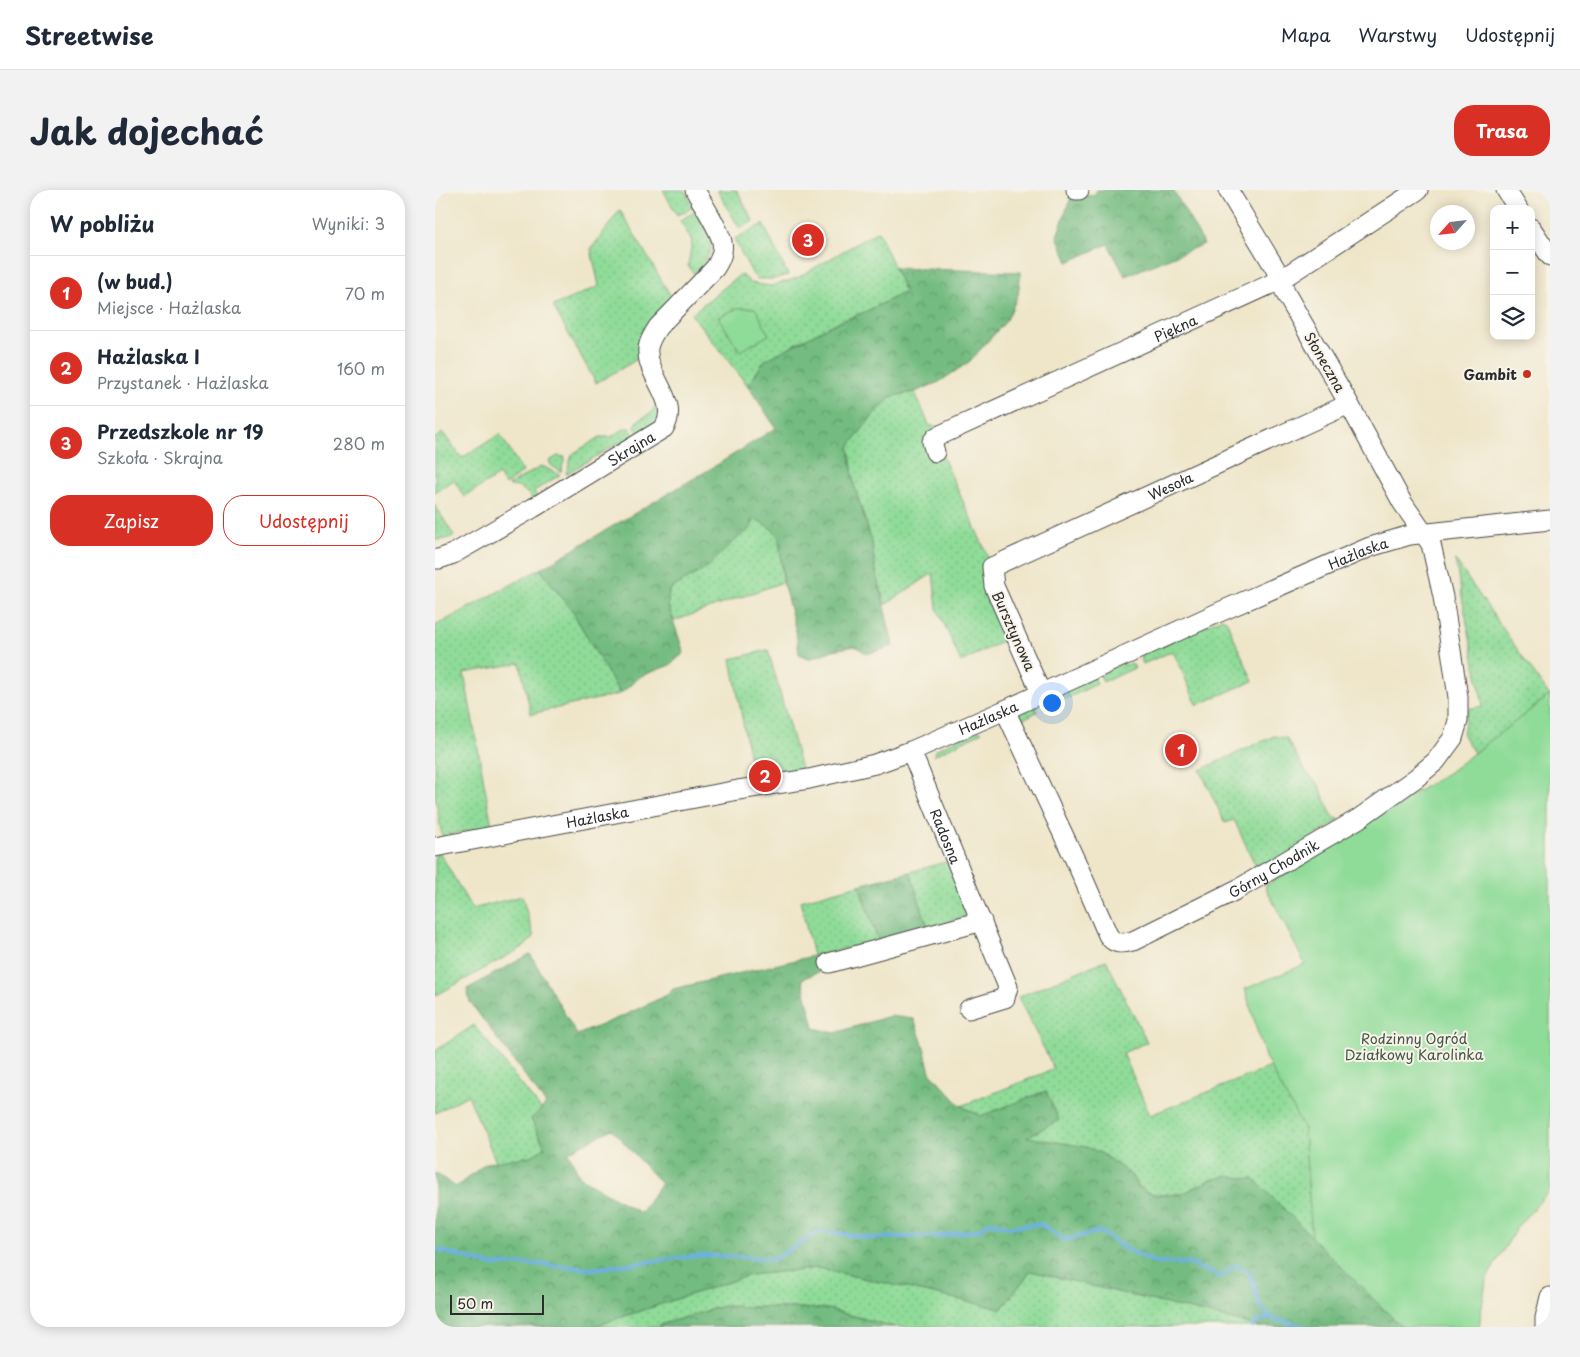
<!DOCTYPE html>
<html lang="pl">
<head>
<meta charset="utf-8">
<style>
  body { margin:0; font-family:"Playpen Sans",sans-serif; background:#f2f2f3; color:#1f2937 }
  .controls { position:absolute; right:15px; top:15px; display:grid; overflow:hidden; border-radius:10px; box-shadow:0 2px 12px #0003 }
  .controls button { width:45px; height:45px; display:grid; place-items:center; padding:0; border:0; border-bottom:1px solid #e0e1e3; background:#fff; color:#1f2937; font:25px sans-serif }
  .compass { position:absolute; left:995px; top:15px; width:45px; height:45px; border-radius:50%; background:#fff; box-shadow:0 2px 12px #0003; rotate:243deg }
  .scale { position:absolute; left:15px; bottom:12px; width:94px; box-sizing:border-box; padding-left:5px; border:2px solid #2b2b2b; border-top:0; font-size:14px; line-height:18px; white-space:nowrap; color:#2b2b2b; -webkit-text-stroke:4px #f7f3e8; paint-order:stroke }
  .you { position:absolute; left:616px; top:512px; width:18px; height:18px; margin:-12px; border:4px solid #fff; border-radius:50%; background:#1a73e8; box-shadow:0 0 0 8px #1a73e833 }
  .badge { display:grid; place-items:center; width:32px; height:32px; border-radius:50%; background:#d93025; color:#fff; font-size:16px; font-weight:700 }
  .pin { position:absolute; translate:-50% -50%; border:2px solid #fff; box-shadow:0 1px 5px #0006 }
  .list { margin:0; padding:0; list-style:none }
  h2 { display:flex; justify-content:space-between; align-items:center; height:65px; margin:0; padding:0 20px; font-size:21px }
  h2 small { font-size:16px; font-weight:400; color:#747a83 }
  .list li { display:grid; grid-template-columns:32px 1fr auto; gap:15px; align-items:center; box-sizing:border-box; height:75px; padding:0 20px; border-top:1px solid #e0e1e3 }
  .list b { display:block; font-size:19px; white-space:nowrap }
  .list p { margin:0; font-size:16px; white-space:nowrap; color:#747a83 }
  .list em { font-size:16px; font-style:normal; color:#747a83 }
  .actions { display:flex; gap:10px; padding:15px 20px }
  .actions a { flex:1; padding:11px 0; border:1px solid #d93025; border-radius:20px; text-align:center; font-size:18px; color:#d93025 }
  .actions .main { background:#d93025; color:#fff }
  .icon { flex:none; width:28px; height:28px; fill:none; stroke:currentColor; stroke-width:2; stroke-linecap:round; stroke-linejoin:round }
  .map { position:relative; flex:none; width:1115px; height:1137px; overflow:hidden; border-radius:20px }
  header { display:flex; align-items:center; gap:30px; box-sizing:border-box; height:70px; padding:0 25px; background:#fff; border-bottom:1px solid #e0e1e3 }
  header strong { font-size:24px }
  nav { display:flex; gap:28px; margin-inline-start:auto; font-size:18px }
  .intro { display:flex; align-items:center; justify-content:space-between; box-sizing:border-box; height:120px; padding:0 30px }
  h1 { margin:0; font-size:35px }
  .button { padding:12px 22px; border-radius:20px; background:#d93025; color:#fff; font-size:18px; font-weight:700 }
  main { display:flex; gap:30px; padding:0 30px }
  aside { flex:1; background:#fff; border-radius:20px; box-shadow:0 2px 12px #0003 }
  .map>svg:first-child { display:block }
  .grass { fill:url(#grass-dots); stroke:#5d8362 }
  .forest { fill:url(#forest-crowns); stroke:#4f7356; fill-rule:evenodd }
  .green { fill:#8fdb98; stroke:#5d8362 }
  .lines { fill:none; stroke-linecap:round; stroke-linejoin:round }
  .stream { stroke:#6db0e2; stroke-width:4 }
  .minor-casing { stroke:#484743; stroke-width:21 }
  .minor { stroke:#fff; stroke-width:19 }
  .poi-dot { fill:#c8321e; stroke:#f7f3e8; stroke-width:2 }
  .labels { text-anchor:middle; dominant-baseline:central; stroke-width:4; stroke-linejoin:round; paint-order:stroke }
  .street-label { font-size:14px; fill:#2b2b2b; stroke:#f7f3e8 }
  .poi-label { font-size:14px; font-weight:bold; fill:#2b2b2b; stroke:#f7f3e8; text-anchor:end }
  .park-label { font-size:14px; fill:#445746; stroke:#f7f3e8 }
</style>
</head>
<body>
<header>
<strong>Streetwise</strong>
<nav><a>Mapa</a><a>Warstwy</a><a>Udostępnij</a></nav>
</header>
<div class="intro"><h1>Jak dojechać</h1><a class="button">Trasa</a></div>
<main>
<aside>
<h2>W pobliżu<small>Wyniki: 3</small></h2>
<ul class="list">
<li><span class="badge">1</span><div><b>(w bud.)</b><p>Miejsce · Hażlaska</p></div><em>70 m</em></li>
<li><span class="badge">2</span><div><b>Hażlaska I</b><p>Przystanek · Hażlaska</p></div><em>160 m</em></li>
<li><span class="badge">3</span><div><b>Przedszkole nr 19</b><p>Szkoła · Skrajna</p></div><em>280 m</em></li>
</ul>
<div class="actions"><a class="main">Zapisz</a><a>Udostępnij</a></div>
</aside>
<div class="map">
<svg width="1115" height="1137" viewBox="0 0 1115 1137">
  <defs>
    <pattern id="grass-dots" width="8" height="8" patternUnits="userSpaceOnUse" patternTransform="scale(1.25)"><rect width="8" height="8" fill="#8fdb98"/><path d="M2 2h.1M6 6h.1" fill="none" stroke="#7cbc83" stroke-width="1.8" stroke-linecap="round"/></pattern>
    <pattern id="forest-crowns" width="20" height="18" patternUnits="userSpaceOnUse" patternTransform="scale(1.25)"><rect width="20" height="18" fill="#73bb80"/><path d="M2 6a3 3 0 1 1 6 0M12 15a3 3 0 1 1 6 0" fill="none" stroke="#5f9869"/></pattern>
  </defs>
  <rect width="100%" height="100%" fill="#f7f3e8"/>
  <filter id="ink" filterUnits="userSpaceOnUse"><feTurbulence type="fractalNoise" baseFrequency=".02" numOctaves="2"/><feDisplacementMap in="SourceGraphic" scale="10" xChannelSelector="R" yChannelSelector="G"/><feConvolveMatrix kernelMatrix="1 2 1 2 8 2 1 2 1" color-interpolation-filters="sRGB"/></filter>
  <filter id="wash" filterUnits="userSpaceOnUse"><feTurbulence type="fractalNoise" baseFrequency=".0096" numOctaves="4" result="noise"/><feDisplacementMap in="SourceGraphic" scale="20" xChannelSelector="R" yChannelSelector="G"/><feGaussianBlur stdDeviation="1.12" result="paint"/><feColorMatrix in="noise" values="0 0 0 0 0 0 0 0 0 0 0 0 0 0 0 0 0 1.4 0 .05"/><feComposite in="paint" operator="in"/></filter>
  <g filter="url(#wash)">
    <rect width="100%" height="100%" fill="#efe6ca"/>
    <!-- grass -->
    <path class="grass" d="M228 0H249L259 17 242 25Z
      M282 0H302L318 31 305 39Z
      M185 20 237 108 208 140 203 169 161 193 118 116 164 96 156 59Z
      M261 21C278 51 285 56 259 84L253 76 257 51 245 30Z
      M328 34 353 85 339 89H322L318 85 299 49Z
      M443 41 471 102 432 121 394 136 329 171 313 196 256 124 306 84 316 93 336 96 362 88Z
      M480 202 494 235 505 238 509 251 506 263 552 364 554 377 576 447 526 472 502 418 498 383 450 415 440 377 437 352 419 295 414 257 437 226 457 206Z
      M225 210V232L207 248 200 237 201 232 216 223Z
      M191 238H195L201 248C192 249 187 255 180 255L131 284 137 265 139 263 165 247H176Z
      M8 243 27 268 65 244 88 282 70 295 64 285 29 307 19 290 0 302V248Z
      M123 266 130 267 126 282 116 275 114 271Z
      M107 276 125 285 99 301 103 309 99 311C92 302 86 296 75 296L74 295Z
      M0 315 19 346 11 349 0 350Z
      M321 329 339 340 344 348 348 392 239 431 233 415 234 400 274 376 299 351 313 340Z
      M1020 370 1115 506 1039 563 1028 545 1032 519 1048 516Z
      M105 379 136 419 185 504 96 524 85 473 29 483 57 636 7 646 0 605V436Z
      M787 428 791 430 818 491 762 515 738 461 708 474 705 465Z
      M333 460 367 582 319 591 296 469Z
      M686 473 692 475 697 473 700 478 668 492 665 485Z
      M659 487 662 494 609 519 607 512Z
      M601 514 602 522 582 532 576 525Z
      M542 539 547 542 498 566 502 559Z
      M839 546 851 548 871 582 884 595 897 626 905 630 824 683 799 630 790 633 765 580Z
      M5 663 37 719 87 706 99 747 90 756 0 806V664Z
      M514 671 538 724 493 738 475 682Z
      M424 695 443 751 378 766 365 711Z
      M671 770 712 852 688 863 715 925 836 877 869 939 877 1048 819 989 775 990 747 1004 724 1005 712 1002 705 998 695 984 651 957 591 947 611 901 546 926 526 916 619 879 583 807Z
      M39 835 106 919 96 929 110 958 97 966 61 972 33 905 0 923V861Z
      M383 1078 566 1119 596 1081 827 1137H459L393 1119 288 1116 225 1135 223 1137H156L315 1085Z"/>
    <!-- forest -->
    <path class="forest" d="M662 0H738L769 54 690 86 673 54 633 72 622 46 636 7 659 5Z
      M459 78 586 82 583 105 572 130 534 172 504 192 480 202 457 206 437 226 414 257 419 295 437 352 440 377 458 456 432 464 420 456 398 460 374 469 364 464 361 441 349 396 344 348 338 340 321 329 313 340 299 351 274 376 234 400 233 415 249 463 235 475 206 486 185 504 136 419 105 379 280 276 341 238 313 196 329 171 394 136 432 121 470 102Z
      M475 682 493 738 443 751 424 695Z
      M95 764 142 845 192 824 232 805 238 799 378 766 391 779 367 789 379 838 400 843 455 826 479 829 489 857 495 882 526 916 546 926 611 901 624 930 592 947 651 957 666 963 695 984 705 998 712 1002 724 1005 747 1004 775 990 790 986 819 989 967 1137H827L596 1081 566 1119 383 1078 315 1085 156 1137H0V983L21 997 51 973 96 966 110 958 96 929 111 914 35 812 32 799ZM177 939 226 994 205 1023 145 987 133 962Z
      M288 1116 393 1119 459 1137H223L225 1135Z"/>
    <!-- green -->
    <path class="green" d="M303 118H320L334 145 305 161 283 127Z
      M1115 505V1000L1082 1037 1051 1090 1044 1137H967L877 1048 869 939 830 867 810 799 870 774 830 696 1014 582Z"/>
    <g class="lines">
      <!-- stream -->
      <path class="stream" d="M0 1059 56 1075 101 1074 156 1079 268 1065 339 1069 385 1041 436 1048 506 1046 543 1040 556 1032 575 1037 605 1034 630 1050 665 1041 691 1059 721 1073H753L786 1087 800 1075 816 1084 824 1115 836 1128 871 1137
        M818 1137 822 1131 836 1128"/>
    </g>
  </g>
  <g filter="url(#ink)">
    <g class="lines">
      <defs>
        <g id="minor">
          <path d="M641 0H644"/>
          <path d="M1071 0 1083 19"/>
          <path d="M1096 38 1115 66"/>
          <path id="s1" d="M500 262 497 252 501 247 845 90 983 0"/>
          <path id="s2" d="M0 369H4L18 364 98 318 229 238C246 211 210 186 213 158 214 151 219 143 223 137L280 78C285 70 289 62 287 52 284 38 267 13 260 0"/>
          <path id="s3" d="M606 503 559 396 557 377 914 214"/>
          <path id="s4" d="M570 520 642 674 673 745C679 755 688 754 698 751L803 699 923 629 981 588 1001 571 1018 548 1023 531V507L1008 407 996 354 967 312 914 214 851 104 840 78 793 0"/>
          <path id="s5" d="M476 561 573 797 570 808 534 819"/>
          <path id="s6" d="M0 657 303 600 374 589 440 574 476 561 570 520 789 420 935 357 975 345 1115 330"/>
          <path d="M394 773 547 731"/>
          <path d="M1110 1137V1128L1115 1107"/>
        </g>
      </defs>
      <!-- minor casing -->
      <use href="#minor" class="minor-casing"/>
      <!-- minor -->
      <use href="#minor" class="minor"/>
    </g>
  </g>
  <!-- markers -->
  <circle class="poi-dot" cx="1092" cy="184" r="5"/>
  <g class="labels">
    <!-- street labels -->
    <g class="street-label">
      <text stroke="none"><textPath href="#s1" startOffset="280">Piękna</textPath></text>
      <text transform="translate(890 172) rotate(60)">Słoneczna</text>
      <text stroke="none"><textPath href="#s2" startOffset="226">Skrajna</textPath></text>
      <text stroke="none"><textPath href="#s3" startOffset="332">Wesoła</textPath></text>
      <text stroke="none"><textPath href="#s6" startOffset="975">Hażlaska</textPath></text>
      <text transform="translate(579 441) rotate(66)">Bursztynowa</text>
      <text stroke="none"><textPath href="#s6" startOffset="570">Hażlaska</textPath></text>
      <text stroke="none"><textPath href="#s6" startOffset="165">Hażlaska</textPath></text>
      <text stroke="none"><textPath href="#s5" startOffset="92">Radosna</textPath></text>
      <text stroke="none"><textPath href="#s4" startOffset="434">Górny Chodnik</textPath></text>
    </g>
    <!-- poi labels -->
    <g class="poi-label">
      <text x="1082" y="184">Gambit</text>
    </g>
    <!-- park labels -->
    <g class="park-label">
      <text x="979" y="848">Rodzinny Ogród<tspan x="979" dy="16">Działkowy Karolinka</tspan></text>
    </g>
  </g>
</svg>
<div class="controls">
<button>+</button>
<button>−</button>
<button><svg class="icon" aria-label="layers" viewBox="0 0 24 24"><path d="M12 4l9 5-9 5-9-5zM3 14l9 5 9-5"/></svg></button>
</div>
<svg class="compass" viewBox="-18 -18 36 36"><path d="M0-13l5 13h-10z" fill="#e53935"/><path d="M0 13l5-13h-10z" fill="#747a83"/></svg>
<div class="scale">50 m</div>
<div class="you"></div>
<div class="pin badge" style="left:746px;top:560px">1</div>
<div class="pin badge" style="left:330px;top:586px">2</div>
<div class="pin badge" style="left:373px;top:50px">3</div>
</div>
</main>
</body>
</html>
